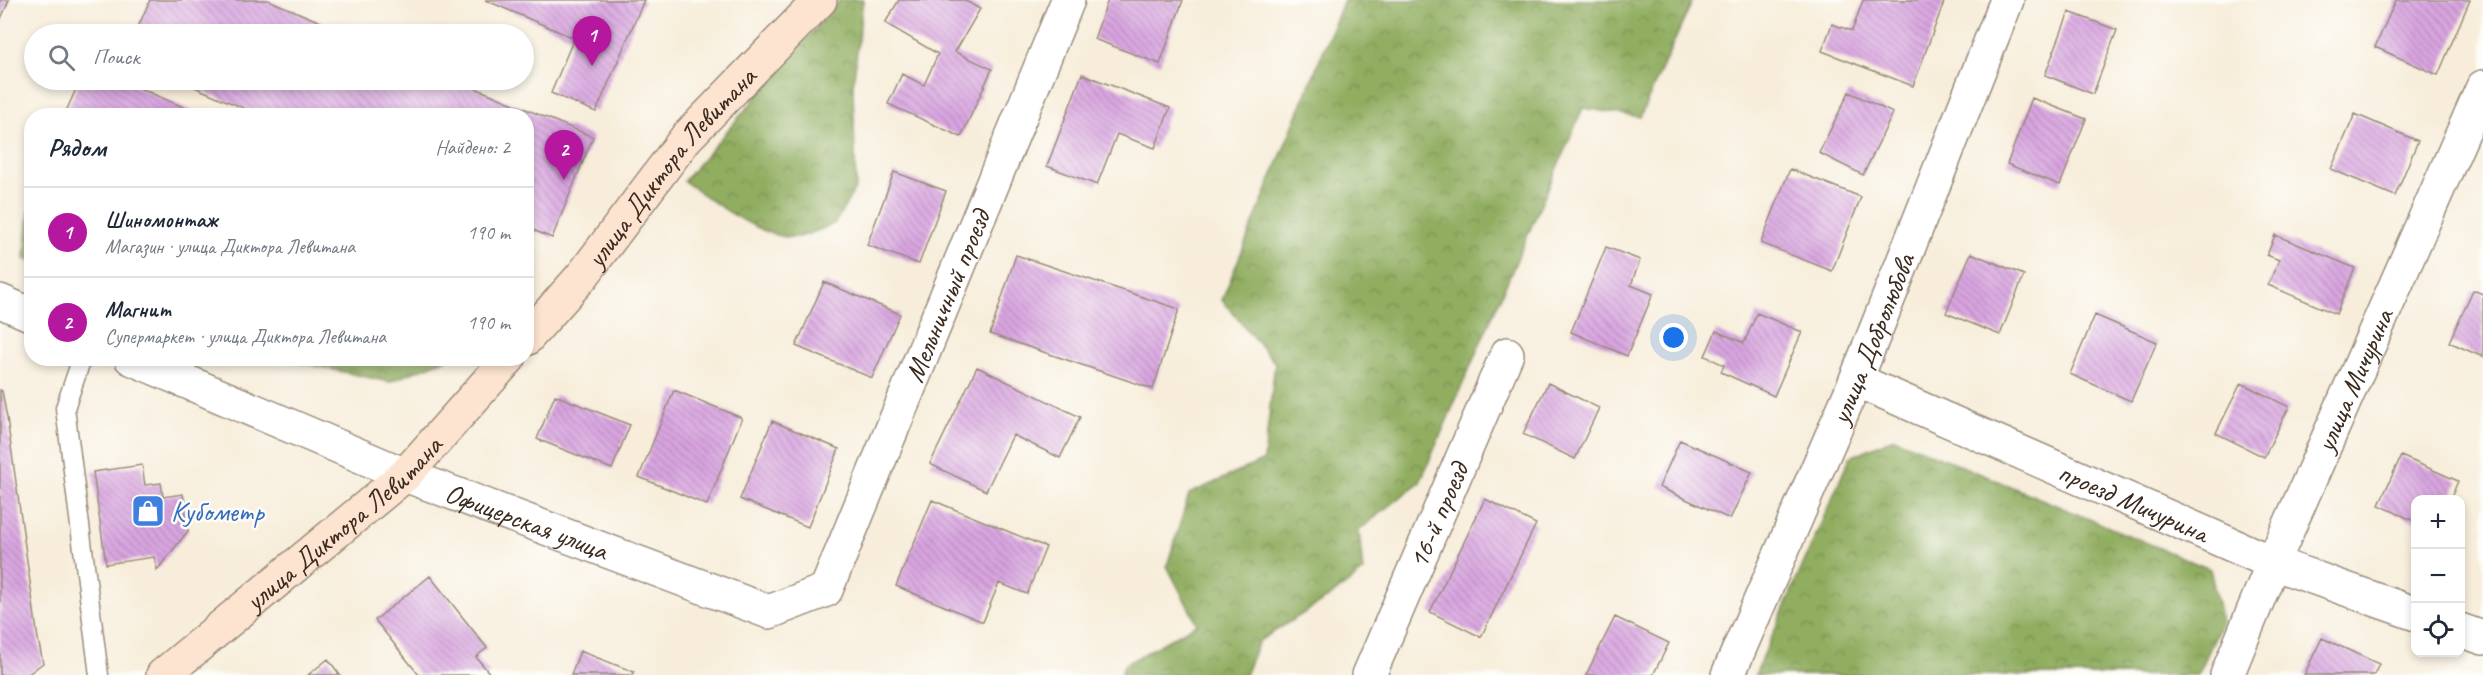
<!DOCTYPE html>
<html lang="ru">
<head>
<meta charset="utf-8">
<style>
  body { margin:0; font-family:Caveat,sans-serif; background:#f2f2f3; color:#1f2937 }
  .controls { position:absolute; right:18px; bottom:18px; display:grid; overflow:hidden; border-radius:12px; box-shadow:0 3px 9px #0003 }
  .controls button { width:54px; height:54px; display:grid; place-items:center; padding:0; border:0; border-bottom:2px solid #e0e1e3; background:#fff; color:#1f2937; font:30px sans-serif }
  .you { position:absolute; left:1674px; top:338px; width:21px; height:21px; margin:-15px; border:4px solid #fff; border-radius:50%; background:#1a73e8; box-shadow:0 0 0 9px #1a73e833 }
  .badge { display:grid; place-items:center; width:39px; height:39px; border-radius:50%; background:#b5179e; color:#fff; font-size:20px; font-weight:700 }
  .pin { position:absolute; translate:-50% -50px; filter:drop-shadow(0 2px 3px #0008) }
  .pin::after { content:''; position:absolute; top:32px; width:21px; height:18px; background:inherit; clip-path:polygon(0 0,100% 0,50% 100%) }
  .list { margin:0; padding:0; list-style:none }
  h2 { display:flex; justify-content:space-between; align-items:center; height:78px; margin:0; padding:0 24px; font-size:26px }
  h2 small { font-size:20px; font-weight:400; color:#747a83 }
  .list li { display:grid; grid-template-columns:39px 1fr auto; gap:18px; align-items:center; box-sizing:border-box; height:90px; padding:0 24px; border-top:2px solid #e0e1e3 }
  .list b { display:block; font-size:22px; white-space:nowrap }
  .list p { margin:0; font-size:20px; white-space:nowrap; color:#747a83 }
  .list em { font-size:20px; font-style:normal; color:#747a83 }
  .icon { flex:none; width:33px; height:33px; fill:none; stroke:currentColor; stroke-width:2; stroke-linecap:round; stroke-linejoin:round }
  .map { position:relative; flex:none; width:2483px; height:675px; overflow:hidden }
  .search { position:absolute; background:#fff; box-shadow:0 3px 9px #0003; left:24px; top:24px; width:510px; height:66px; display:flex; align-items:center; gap:15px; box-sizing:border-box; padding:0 21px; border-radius:33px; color:#747a83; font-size:22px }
  .panel { position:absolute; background:#fff; box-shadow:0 3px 9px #0003; left:24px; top:108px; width:510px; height:258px; border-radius:24px }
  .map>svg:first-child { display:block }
  .forest { fill:url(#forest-crowns); stroke:#666c3f; stroke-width:1.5 }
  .building { fill:url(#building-back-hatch) }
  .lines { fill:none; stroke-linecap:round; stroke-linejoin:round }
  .lane-casing { stroke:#998c7c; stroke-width:21 }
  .street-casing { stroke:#998c7c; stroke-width:36 }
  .secondary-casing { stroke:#998c7c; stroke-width:36 }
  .lane { stroke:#fff; stroke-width:18 }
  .street { stroke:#fff; stroke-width:33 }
  .secondary { stroke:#fde4d0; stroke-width:33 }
  .labels { text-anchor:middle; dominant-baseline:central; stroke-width:5; stroke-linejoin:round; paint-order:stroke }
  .street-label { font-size:28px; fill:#3b2a1e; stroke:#fdfcf7 }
  .shop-label { font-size:28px; fill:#366cbe; stroke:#fdfcf7; text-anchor:start }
</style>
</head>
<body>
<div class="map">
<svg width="2483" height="675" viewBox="0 0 2483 675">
  <defs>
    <pattern id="forest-crowns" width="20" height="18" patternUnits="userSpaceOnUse" patternTransform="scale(1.5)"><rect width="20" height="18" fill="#90ad60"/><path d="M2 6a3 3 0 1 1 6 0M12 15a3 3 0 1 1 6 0" fill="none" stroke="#778d4f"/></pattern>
    <pattern id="building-back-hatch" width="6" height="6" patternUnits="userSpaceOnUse" patternTransform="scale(1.5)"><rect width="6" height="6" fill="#d9a5e1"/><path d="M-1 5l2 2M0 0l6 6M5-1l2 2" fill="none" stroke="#b187b6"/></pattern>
  </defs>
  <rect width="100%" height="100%" fill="#fdfcf7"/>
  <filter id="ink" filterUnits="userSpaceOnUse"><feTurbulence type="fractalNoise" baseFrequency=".0167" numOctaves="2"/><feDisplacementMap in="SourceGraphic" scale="12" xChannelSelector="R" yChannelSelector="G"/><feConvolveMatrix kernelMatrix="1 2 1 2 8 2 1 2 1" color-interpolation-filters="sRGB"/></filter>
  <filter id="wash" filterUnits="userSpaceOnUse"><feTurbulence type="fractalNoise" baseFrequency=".008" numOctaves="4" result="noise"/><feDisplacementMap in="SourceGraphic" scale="24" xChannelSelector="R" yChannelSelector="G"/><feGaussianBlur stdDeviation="1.35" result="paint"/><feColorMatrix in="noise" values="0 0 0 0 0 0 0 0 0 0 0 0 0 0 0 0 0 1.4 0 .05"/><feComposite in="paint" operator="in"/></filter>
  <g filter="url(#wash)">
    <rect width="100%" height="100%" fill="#f7edda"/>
    <!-- forest -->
    <path class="forest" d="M840 0H863L853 86 856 187 835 223C823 228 809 236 796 237 766 241 708 199 684 181Z
      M1344 0H1693L1640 117 1583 108 1420 482 1359 530 1363 572 1328 598 1259 641 1245 675H1121L1124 665 1197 624 1167 566 1189 494 1264 460 1275 363 1222 300Z
      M31 210H32L31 262 25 259 29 211Z
      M284 359 447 358V359L389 382Z
      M1894 438 2210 569 2222 622 2198 675H1755L1850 457Z"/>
    <g id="blocks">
      <!-- building -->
      <path class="building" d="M0 0H9L0 21Z
        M150 0H268L349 34H135Z
        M485 0H644L596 112 551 93 574 38Z
        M899 0H964L980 9 955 52 992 69 961 137 888 104 902 74 924 85 938 54 885 23Z
        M1108 0H1183L1160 64 1094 39Z
        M1863 0H1937L1944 2 1913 86 1822 51 1832 24 1852 31Z
        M2396 0H2470L2438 75 2375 47Z
        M2069 12 2117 30 2093 94 2045 75Z
        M1082 74 1170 108 1155 148 1117 134 1097 185 1047 166Z
        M80 80H121L192 111 190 116H64Z
        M178 80H456L593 137 552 238 526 227V116H262Z
        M1849 92 1893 113 1863 175 1819 153Z
        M2032 98 2086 119 2060 185 2007 164Z
        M2355 114 2418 141 2395 196 2331 169Z
        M1790 169 1861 197 1832 271 1761 243Z
        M894 172 946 191 919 264 867 245Z
        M2275 235 2355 268 2336 314 2268 285 2279 260 2267 255Z
        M1606 247 1640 260 1631 285 1653 294 1627 356 1571 332Z
        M1971 253 2024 275 2000 335 1946 313Z
        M1016 255 1179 309 1153 389 990 334Z
        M824 282 900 314 872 378 796 346Z
        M2473 290 2483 294V357L2449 342Z
        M1757 313 1802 332 1774 396 1721 372 1724 365 1705 356 1716 331 1744 343Z
        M2095 315 2157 342 2131 401 2070 374Z
        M977 367 1080 417 1060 458 1013 435 986 491 930 464Z
        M1548 383 1599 408 1575 459 1523 434Z
        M2241 383 2289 407 2264 457 2216 433Z
        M0 390 2 391 7 418 38 639 43 663 27 675H0Z
        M674 390 742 418 707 505 639 477Z
        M555 395 630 425 612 469 537 439Z
        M772 421 839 449 808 527 740 499Z
        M1680 440 1752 472 1730 519 1659 487Z
        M2401 456 2458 481 2450 500H2416V522L2379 505Z
        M142 465 145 485 161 483 163 497 183 494 188 531 157 570 154 557 106 564 93 472Z
        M1485 499 1536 524 1481 637 1430 612Z
        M932 500 1046 547 1027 594 999 583 983 622 896 586Z
        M430 576 487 648 476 657 491 675H419L375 620Z
        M1615 617 1669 643 1653 675H1586Z
        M2322 638 2379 664 2374 675H2304Z
        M580 651 634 672 633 675H571Z
        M328 659 340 675H308Z"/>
    </g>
  </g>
  <g filter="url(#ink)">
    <use href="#blocks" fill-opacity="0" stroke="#998c7c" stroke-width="1.5"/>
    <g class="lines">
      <defs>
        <path id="lane" d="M82 358 65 408 99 675"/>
        <g id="street">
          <path d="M0 301 32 315"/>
          <path id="s1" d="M131 358 405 475 769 612 826 590 1068 0"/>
          <path id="s2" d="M1856 380 2273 563 2416 614"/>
          <path d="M2460 630 2483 638"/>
          <path id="s3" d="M1369 675 1507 354"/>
          <path id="s4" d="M1728 675 1856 380 2007 0"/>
          <path id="s5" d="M2227 675 2273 563 2483 87"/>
        </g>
        <g id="secondary">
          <path id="s6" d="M526 339 583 275 686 138 820 0"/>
          <path id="s7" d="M163 675 405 475 509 358"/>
        </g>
      </defs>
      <!-- lane casing -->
      <use href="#lane" class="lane-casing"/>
      <!-- street casing -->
      <use href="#street" class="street-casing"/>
      <!-- secondary casing -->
      <use href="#secondary" class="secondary-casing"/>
      <!-- lane -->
      <use href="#lane" class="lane"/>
      <!-- street -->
      <use href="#street" class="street"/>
      <!-- secondary -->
      <use href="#secondary" class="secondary"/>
    </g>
  </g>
  <!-- icons -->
  <defs>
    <symbol id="shop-square" viewBox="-11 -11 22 22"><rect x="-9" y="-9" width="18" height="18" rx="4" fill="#3f7fe0" stroke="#fdfcf7"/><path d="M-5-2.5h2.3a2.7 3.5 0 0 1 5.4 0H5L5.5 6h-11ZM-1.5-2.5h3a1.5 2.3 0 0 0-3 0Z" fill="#fff"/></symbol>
  </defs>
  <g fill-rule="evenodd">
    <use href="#shop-square" x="129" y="492" width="38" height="38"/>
  </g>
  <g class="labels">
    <!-- street labels -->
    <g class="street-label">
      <text stroke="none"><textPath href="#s6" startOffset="225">улица Диктора Левитана</textPath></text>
      <text stroke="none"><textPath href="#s1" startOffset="1066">Мельничный проезд</textPath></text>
      <text stroke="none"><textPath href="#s4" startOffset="366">улица Добролюбова</textPath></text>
      <text stroke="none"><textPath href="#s5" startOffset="321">улица Мичурина</textPath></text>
      <text stroke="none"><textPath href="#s2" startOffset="303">проезд Мичурина</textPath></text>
      <text stroke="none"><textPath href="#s3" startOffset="174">16-й проезд</textPath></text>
      <text stroke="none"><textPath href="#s1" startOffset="428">Офицерская улица</textPath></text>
      <text stroke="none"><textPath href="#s7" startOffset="236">улица Диктора Левитана</textPath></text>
    </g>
    <!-- shop labels -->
    <g class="shop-label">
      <text x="171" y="511">Кубометр</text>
    </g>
  </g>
</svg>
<div class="controls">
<button>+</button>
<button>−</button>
<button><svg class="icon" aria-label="locate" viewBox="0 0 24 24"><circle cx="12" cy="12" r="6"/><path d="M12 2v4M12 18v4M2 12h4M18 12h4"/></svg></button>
</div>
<div class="you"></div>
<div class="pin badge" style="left:592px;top:66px">1</div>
<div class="pin badge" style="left:564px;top:180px">2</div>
<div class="search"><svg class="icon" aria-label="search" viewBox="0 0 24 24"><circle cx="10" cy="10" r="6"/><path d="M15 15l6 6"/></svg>Поиск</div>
<section class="panel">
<h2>Рядом<small>Найдено: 2</small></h2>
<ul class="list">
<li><span class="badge">1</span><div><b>Шиномонтаж</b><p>Магазин · улица Диктора Левитана</p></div><em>190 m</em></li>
<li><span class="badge">2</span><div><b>Магнит</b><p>Супермаркет · улица Диктора Левитана</p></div><em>190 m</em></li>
</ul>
</section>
</div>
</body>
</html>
